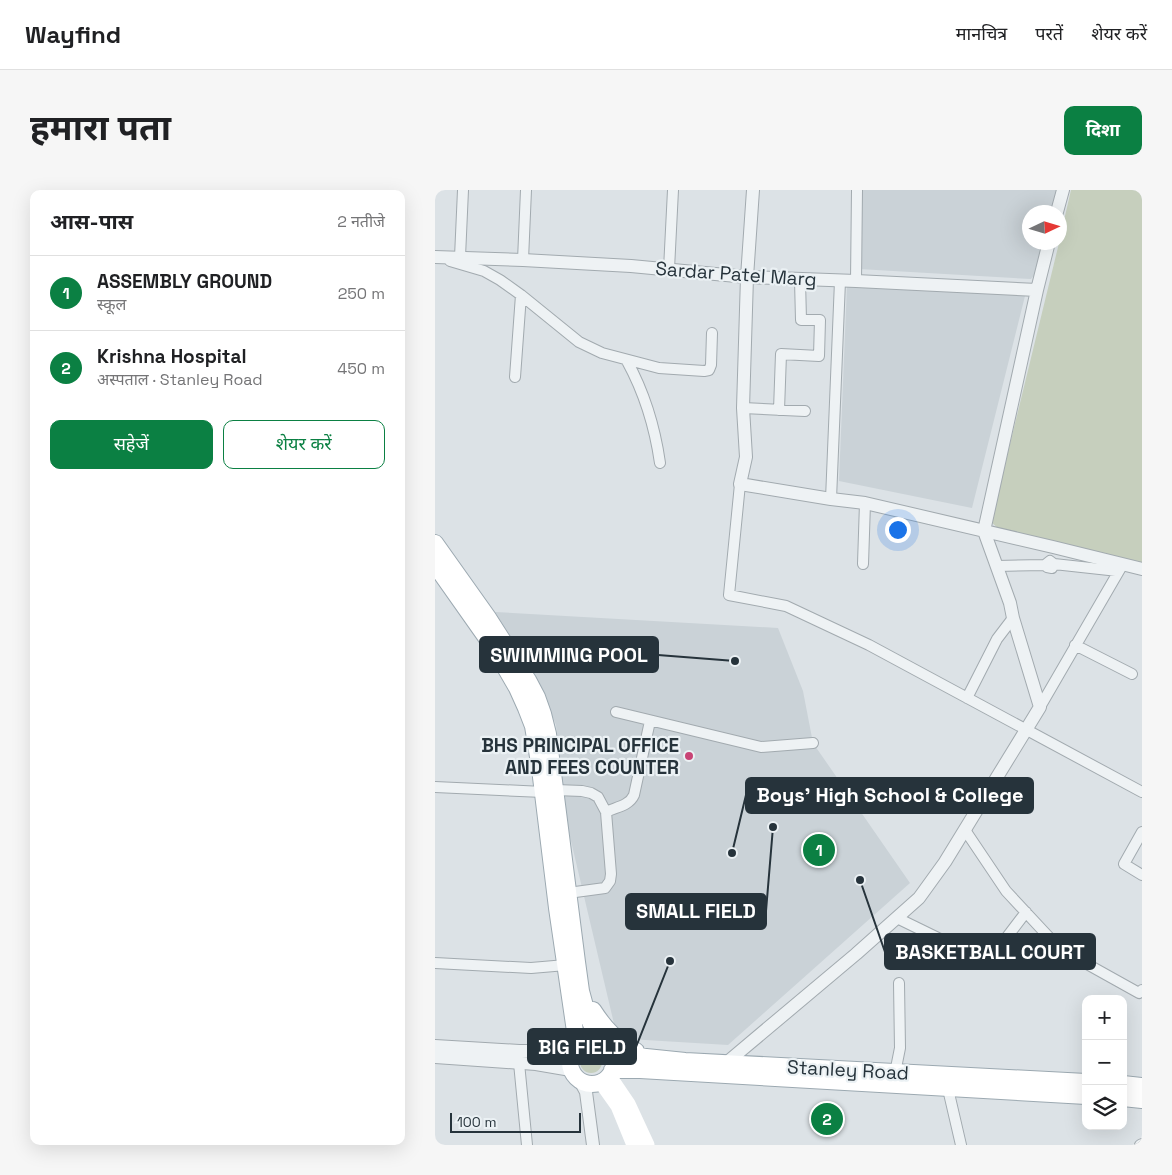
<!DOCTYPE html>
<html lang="hi">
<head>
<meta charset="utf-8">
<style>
  body { margin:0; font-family:"Space Grotesk","Noto Sans Devanagari",sans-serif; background:#f6f6f6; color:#202124 }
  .controls { position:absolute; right:15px; bottom:15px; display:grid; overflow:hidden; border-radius:10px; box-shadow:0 5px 20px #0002 }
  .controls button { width:45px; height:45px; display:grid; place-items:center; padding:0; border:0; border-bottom:1px solid #e0e0e0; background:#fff; color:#202124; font:25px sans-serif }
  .compass { position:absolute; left:587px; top:15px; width:45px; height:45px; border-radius:50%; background:#fff; box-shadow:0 5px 20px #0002; rotate:86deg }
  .scale { position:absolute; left:15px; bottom:12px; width:131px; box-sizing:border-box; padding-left:5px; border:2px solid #26333b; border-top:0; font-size:14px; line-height:18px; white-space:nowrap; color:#26333b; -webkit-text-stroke:4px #ebf1f4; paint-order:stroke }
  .you { position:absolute; left:462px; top:339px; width:18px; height:18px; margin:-12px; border:4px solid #fff; border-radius:50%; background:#1a73e8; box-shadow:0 0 0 8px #1a73e833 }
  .badge { display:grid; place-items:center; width:32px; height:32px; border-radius:50%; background:#0b8043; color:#fff; font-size:16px; font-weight:700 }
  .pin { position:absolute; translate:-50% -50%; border:2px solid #fff; box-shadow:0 1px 5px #0006 }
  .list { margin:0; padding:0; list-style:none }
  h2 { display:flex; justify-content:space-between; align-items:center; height:65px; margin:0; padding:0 20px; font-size:21px }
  h2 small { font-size:16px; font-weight:400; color:#757577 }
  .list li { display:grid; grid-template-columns:32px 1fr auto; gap:15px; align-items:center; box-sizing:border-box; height:75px; padding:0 20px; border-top:1px solid #e0e0e0 }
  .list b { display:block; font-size:19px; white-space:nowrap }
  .list p { margin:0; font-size:16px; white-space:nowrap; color:#757577 }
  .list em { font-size:16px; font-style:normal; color:#757577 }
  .actions { display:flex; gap:10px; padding:15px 20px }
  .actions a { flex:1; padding:11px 0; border:1px solid #0b8043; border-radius:10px; text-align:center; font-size:18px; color:#0b8043 }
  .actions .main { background:#0b8043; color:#fff }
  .icon { flex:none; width:28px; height:28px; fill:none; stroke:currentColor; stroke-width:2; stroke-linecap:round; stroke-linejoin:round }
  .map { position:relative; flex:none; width:707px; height:955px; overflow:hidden; border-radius:10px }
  header { display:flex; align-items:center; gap:30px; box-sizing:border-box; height:70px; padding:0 25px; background:#fff; border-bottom:1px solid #e0e0e0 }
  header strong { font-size:24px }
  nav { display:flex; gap:28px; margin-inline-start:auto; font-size:18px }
  .intro { display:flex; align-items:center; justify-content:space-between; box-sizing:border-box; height:120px; padding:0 30px }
  h1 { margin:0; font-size:35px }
  .button { padding:12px 22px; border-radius:10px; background:#0b8043; color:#fff; font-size:18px; font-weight:700 }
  main { display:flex; gap:30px; padding:0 30px }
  aside { flex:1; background:#fff; border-radius:10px; box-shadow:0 5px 20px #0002 }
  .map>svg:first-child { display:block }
  .built { fill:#cad2d7 }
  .green { fill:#c6cfbd }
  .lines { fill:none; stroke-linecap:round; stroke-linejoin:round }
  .minor-casing { stroke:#a2aaaf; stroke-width:12 }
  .tertiary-casing { stroke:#a2aaaf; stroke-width:14 }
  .primary-casing { stroke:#9ca9b1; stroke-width:18 }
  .minor { stroke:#eef2f4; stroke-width:10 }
  .tertiary { stroke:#eef2f4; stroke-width:12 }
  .secondary { stroke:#fff; stroke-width:15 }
  .primary { stroke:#fff; stroke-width:16 }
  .poi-dot { fill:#c84475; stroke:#ebf1f4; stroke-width:2 }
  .labels { text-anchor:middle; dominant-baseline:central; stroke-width:4.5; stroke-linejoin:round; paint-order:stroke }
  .street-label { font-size:19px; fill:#26333b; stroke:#ebf1f4 }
  .poi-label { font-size:19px; font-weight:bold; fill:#26333b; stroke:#ebf1f4; text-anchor:end }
  .leader { fill:none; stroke:#26333b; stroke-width:2 }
  .callout-dot { fill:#26333b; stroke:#ebf1f4; stroke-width:2 }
  .callout { fill:#26333b; stroke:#26333b; stroke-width:2 }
  .callout-label { font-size:20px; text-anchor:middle; font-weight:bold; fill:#fff }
</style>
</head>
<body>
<header>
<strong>Wayfind</strong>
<nav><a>मानचित्र</a><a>परतें</a><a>शेयर करें</a></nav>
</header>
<div class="intro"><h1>हमारा पता</h1><a class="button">दिशा</a></div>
<main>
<aside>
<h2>आस-पास<small>2 नतीजे</small></h2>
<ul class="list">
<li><span class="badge">1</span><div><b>ASSEMBLY GROUND</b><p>स्कूल</p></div><em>250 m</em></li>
<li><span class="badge">2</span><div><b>Krishna Hospital</b><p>अस्पताल · Stanley Road</p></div><em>450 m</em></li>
</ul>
<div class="actions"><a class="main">सहेजें</a><a>शेयर करें</a></div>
</aside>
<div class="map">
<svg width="707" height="955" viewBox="0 0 707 955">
  <rect width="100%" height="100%" fill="#dce2e6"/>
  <!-- built -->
  <path class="built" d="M425 0H623L618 22H594V52L611 53 600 84 596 89 424 79Z
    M412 95 591 102 537 318 404 291Z
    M60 422 343 438 368 501 378 553 475 693 293 855 194 849 180 838 132 634 121 535 106 498Z"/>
  <!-- green -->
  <path class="green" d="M636 0H707V374L564 339 556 332 624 53V52Z
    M145 872a11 11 0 1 1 22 0a11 11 0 1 1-22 0Z"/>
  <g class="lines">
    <defs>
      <path id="minor" d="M25 67 28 0
        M88 70 91 0
        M15 71 49 81 65 90 86 105 144 152 167 163 224 178 269 181 274 180 276 175 277 143
        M234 79 238 0
        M421 91 422 0
        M192 171C209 202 220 238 225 273
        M80 187 86 105
        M308 218 370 221
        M344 220 346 164 384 166 385 130H366L365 90
        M305 294 294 405 351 416 434 455 707 602
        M396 309 405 91
        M428 374 430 313
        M619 374 683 381
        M562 376 610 375 612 377 617 378 619 374 615 371 610 375
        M640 455 697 484
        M532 508 562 449 578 428
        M605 517 688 374
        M181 522 326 557 378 553
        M0 597 108 602
        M121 600 147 601 156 603 163 607 171 622 176 684 175 691 170 698 133 703
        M171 622C181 617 194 616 199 605L215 531
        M530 640 571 701 625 759 704 803 707 800
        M707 642 689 674 707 685
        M462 728 546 769 556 768 591 722
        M0 773 96 778 131 775
        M84 873 92 955
        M460 883 465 858 464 793
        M513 899 526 955
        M705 955 707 954"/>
      <path id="tertiary" d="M318 0 312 87 308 218 311 267 305 294 396 309 430 313 618 357 707 379
        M622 22 628 0
        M0 67 88 70 196 76 312 87 421 91 602 100
        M0 856 84 861H137
        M0 867 101 874 136 880
        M290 874 421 764 484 708 510 672 605 517 578 428 575 413 549 341 602 100 614 52
        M145 891 151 902 158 955"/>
      <path id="primary" d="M0 353 54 429 93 490 102 507 108 524 113 544 142 772 146 801 153 827 163 850
        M0 375 60 460 82 498 91 518 98 536 105 579 122 718 142 855
        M158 820C171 840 180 849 201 861
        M135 872a22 22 0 1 1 44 0a22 22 0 1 1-44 0Z
        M176 860 211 867 250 871 651 892
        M177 880H205L651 906
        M688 894 707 896
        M688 908 707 910"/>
    </defs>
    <!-- minor casing -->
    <use href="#minor" class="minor-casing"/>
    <!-- tertiary casing -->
    <use href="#tertiary" class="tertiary-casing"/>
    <!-- primary casing -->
    <use href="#primary" class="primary-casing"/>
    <!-- minor -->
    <use href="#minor" class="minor"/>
    <!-- tertiary -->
    <use href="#tertiary" class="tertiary"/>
    <!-- secondary -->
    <path class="secondary" d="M174 886 193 914 212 955
      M166 892 183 916 199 955"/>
    <!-- primary -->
    <use href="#primary" class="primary"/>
  </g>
  <!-- markers -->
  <circle class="poi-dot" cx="254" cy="566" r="5"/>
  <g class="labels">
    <!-- street labels -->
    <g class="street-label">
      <text transform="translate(301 84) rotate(4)">Sardar Patel Marg</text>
      <text transform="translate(413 880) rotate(3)">Stanley Road</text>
    </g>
    <!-- poi labels -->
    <g class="poi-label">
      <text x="244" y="555">BHS PRINCIPAL OFFICE<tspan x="244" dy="22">AND FEES COUNTER</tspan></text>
    </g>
  </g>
  <!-- callouts -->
  <path class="leader" d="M300 471L223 465M297 663L311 605M338 637L331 721M425 690L450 762M235 771L201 857"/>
  <g class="callout-dot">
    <circle cx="300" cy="471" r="5"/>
    <circle cx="297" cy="663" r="5"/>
    <circle cx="338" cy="637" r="5"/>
    <circle cx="425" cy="690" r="5"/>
    <circle cx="235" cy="771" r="5"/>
  </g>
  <g class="callout">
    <rect x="45" y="447" width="178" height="35" rx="5"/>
    <rect x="311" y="588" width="287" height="35" rx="5"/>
    <rect x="191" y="704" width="140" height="35" rx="5"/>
    <rect x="450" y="744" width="210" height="35" rx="5"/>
    <rect x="93" y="839" width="108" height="35" rx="5"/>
  </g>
  <g class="callout-label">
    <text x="134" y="472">SWIMMING POOL</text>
    <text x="455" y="612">Boys' High School &amp; College</text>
    <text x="261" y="728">SMALL FIELD</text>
    <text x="555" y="769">BASKETBALL COURT</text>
    <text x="147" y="864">BIG FIELD</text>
  </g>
</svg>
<div class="controls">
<button>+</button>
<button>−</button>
<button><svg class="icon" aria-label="layers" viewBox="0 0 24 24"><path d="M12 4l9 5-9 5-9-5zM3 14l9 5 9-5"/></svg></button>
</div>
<svg class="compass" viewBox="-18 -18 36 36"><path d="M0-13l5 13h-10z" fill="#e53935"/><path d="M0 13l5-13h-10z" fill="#757577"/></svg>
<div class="scale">100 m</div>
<div class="you"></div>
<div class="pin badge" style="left:384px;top:660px">1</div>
<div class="pin badge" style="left:392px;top:929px">2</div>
</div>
</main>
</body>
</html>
